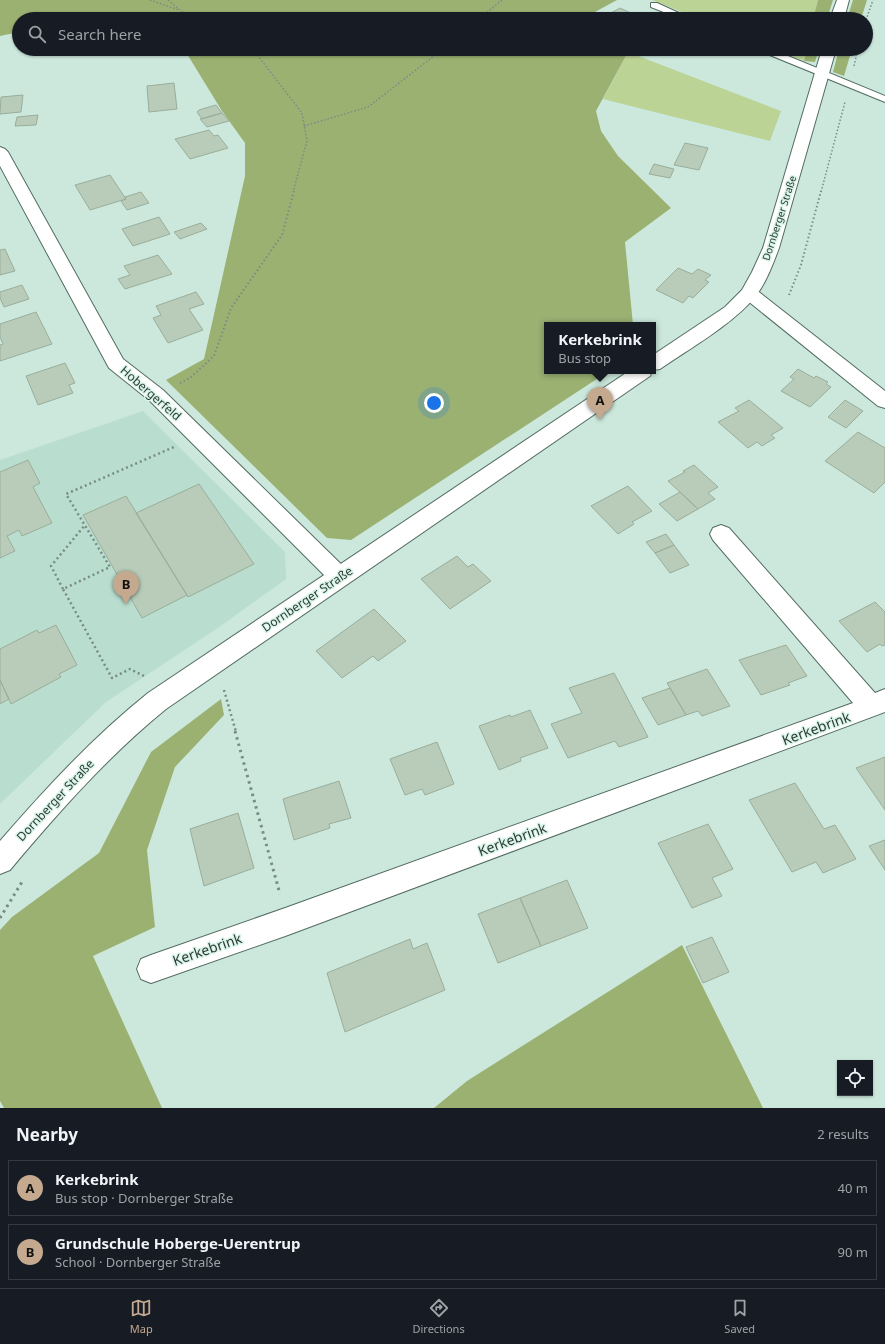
<!DOCTYPE html>
<html lang="en">
<head>
<meta charset="utf-8">
<style>
  body { margin:0; font-family:"Noto Sans",sans-serif; background:#242831; color:#f1f3f6 }
  .controls { position:absolute; right:12px; bottom:12px; display:grid; overflow:hidden; border-radius:0px; box-shadow:0 1px 3px #0004 }
  .controls button { width:36px; height:36px; display:grid; place-items:center; padding:0; border:0; border-bottom:1px solid #363941; background:#171b24; color:#f1f3f6; font:20px sans-serif }
  .you { position:absolute; left:434px; top:403px; width:14px; height:14px; margin:-10px; border:3px solid #fff; border-radius:50%; background:#1a73e8; box-shadow:0 0 0 6px #1a73e833 }
  .badge { display:grid; place-items:center; width:26px; height:26px; border-radius:50%; background:#c4a98f; color:#111; font-size:13px; font-weight:700 }
  .pin { position:absolute; translate:-50% -33px; filter:drop-shadow(0 1px 2px #0008) }
  .pin::after { content:''; position:absolute; top:21px; width:14px; height:12px; background:inherit; clip-path:polygon(0 0,100% 0,50% 100%) }
  .popup { position:absolute; left:544px; top:322px; width:112px; height:52px; box-sizing:border-box; display:grid; place-content:center; border-radius:0px; background:#171b24; filter:drop-shadow(0 1px 3px #0005); font-size:13px; white-space:nowrap; color:#9ea1a6 }
  .popup b { font-size:15px; color:#f1f3f6 }
  .popup::after { content:''; position:absolute; left:50%; top:100%; margin-left:-8px; border:8px solid transparent; border-top-color:#171b24 }
  .list { margin:0; padding:0; list-style:none }
  h2 { display:flex; justify-content:space-between; align-items:center; height:52px; margin:0; padding:0 16px; font-size:17px }
  h2 small { font-size:13px; font-weight:400; color:#9ea1a6 }
  .list li { display:grid; grid-template-columns:26px 1fr auto; gap:12px; align-items:center; box-sizing:border-box; height:56px; margin:0 8px 8px; padding:0 8px; border:1px solid #363941; border-radius:0px }
  .list b { display:block; font-size:15px; white-space:nowrap }
  .list p { margin:0; font-size:13px; white-space:nowrap; color:#9ea1a6 }
  .list em { font-size:13px; font-style:normal; color:#9ea1a6 }
  .icon { flex:none; width:22px; height:22px; fill:none; stroke:currentColor; stroke-width:2; stroke-linecap:round; stroke-linejoin:round }
  .map { position:relative; flex:none; width:885px; height:1108px; overflow:hidden }
  .search { position:absolute; background:#171b24; box-shadow:0 1px 3px #0004; left:12px; right:12px; top:12px; height:44px; display:flex; align-items:center; gap:10px; box-sizing:border-box; padding:0 14px; border-radius:22px; color:#9ea1a6; font-size:15px }
  .sheet { height:180px; background:#171b24 }
  nav { display:flex; justify-content:space-around; align-items:center; box-sizing:border-box; height:56px; border-top:1px solid #363941; background:#171b24; font-size:11px; color:#9ea1a6 }
  nav a { display:grid; justify-items:center; gap:2px }
  nav .on { color:#c4a98f }
  .map>svg:first-child { display:block }
  .built { fill:#b9decf }
  .green { fill:#bcd396 }
  .forest { fill:#9ab172 }
  .building { fill:#b8ccb9; stroke:#9aad9b }
  .lines { fill:none; stroke-linecap:round; stroke-linejoin:round }
  .lane-casing { stroke:#536c62; stroke-width:2 }
  .street-casing { stroke:#536c62; stroke-width:2 }
  .secondary-casing { stroke:#536c62; stroke-width:2 }
  .path-far3 { stroke:#798c84; stroke-width:1.5; stroke-dasharray:1.5 2; stroke-linecap:butt }
  .path-far2 { stroke:#798c84; stroke-width:2; stroke-dasharray:1.5 2.5; stroke-linecap:butt }
  .path-far1 { stroke:#798c84; stroke-width:2.5; stroke-dasharray:2 3; stroke-linecap:butt }
  .path { stroke:#798c84; stroke-width:3; stroke-dasharray:2.5 4; stroke-linecap:butt }
  .lane { fill:#fff; fill-rule:evenodd }
  .street { fill:#fff; fill-rule:evenodd }
  .secondary { fill:#fff; fill-rule:evenodd }
  .labels { text-anchor:middle; dominant-baseline:central; stroke-width:3; stroke-linejoin:round; paint-order:stroke }
  .far-street-label { font-size:10px; fill:#2f3a35; stroke:#d9f5ea }
  .street-label { font-size:12px; fill:#2f3a35; stroke:#d9f5ea }
  .near-street-label { font-size:14px; fill:#2f3a35; stroke:#d9f5ea }
</style>
</head>
<body>
<div class="map">
<svg width="885" height="1108" viewBox="0 0 885 1108">
  <rect width="100%" height="100%" fill="#cce8dc"/>
  <!-- built -->
  <path class="built" d="M143 411 285 552 286 579 218 628 106 702 0 804V460Z"/>
  <!-- green -->
  <path class="green" d="M652 0H818L813 19H699Z
    M774 49H807L804 61Z
    M628 52 781 111 770 141 603 99Z"/>
  <!-- forest -->
  <path class="forest" d="M0 0H617L593 13 602 19H166L163 15 131 19H19V32L0 36Z
    M818 0H833L827 19H813Z
    M853 0H867L861 19H847Z
    M184 49H626L628 52 596 111 601 131 618 156 671 208 625 242 633 325H547V371H609L351 540 327 538 166 380 204 359 245 176V143L222 111Z
    M807 49H819L815 62 804 61Z
    M839 49H852L844 76 833 72Z
    M221 699 224 715 175 767 147 850 155 927 93 956 162 1108H4L0 1101V930L12 917 99 853 151 752Z
    M682 945 763 1108H434L467 1081Z"/>
  <!-- building -->
  <path class="building" d="M620 8 635 15 626 19 611 13Z
    M174 83 177 109 149 112 147 86Z
    M23 95 21 112 0 114 1 97Z
    M216 105 222 113 202 119 197 112 199 110Z
    M222 113 229 121 207 127 200 119Z
    M38 115 36 125 15 126 17 117Z
    M209 130 214 136 218 135 228 148 190 159 175 139Z
    M685 143 708 148 699 170 674 165Z
    M654 164 674 169 670 178 649 174Z
    M110 175 126 199 90 210 75 185Z
    M141 192 149 203 127 210 121 201 126 199 125 197Z
    M159 217 170 234 133 246 122 229Z
    M201 223 207 229 180 239 174 232Z
    M5 249 15 271 0 275V250Z
    M158 255 172 274 125 289 118 279 130 275 124 266Z
    M678 268 692 274 698 269 711 275 705 280 709 282 693 298 689 296 683 303 656 290Z
    M22 285 29 299 4 307 0 298V292Z
    M196 292 204 304 189 309 203 330 168 343 153 318 161 315 156 306Z
    M36 312 52 344 0 361V345L3 344 0 337V324Z
    M65 363 75 383 69 385 73 393 38 405 26 376Z
    M798 369 814 378 816 376 828 382 826 384 831 387 810 407 781 391 794 379 790 377Z
    M749 400 783 428 771 435 775 438 762 446 757 442 748 448 718 422 739 411 735 408Z
    M845 400 863 411 846 428 828 417Z
    M858 432 885 448V482L874 493 825 461Z
    M28 460 40 483 33 487 52 523 22 536 19 530 7 536 15 551 0 558V472Z
    M694 465 718 487 708 493 715 499 698 509 668 481 685 472 683 471Z
    M199 484 254 564 188 597 136 513Z
    M628 486 652 511 632 522 634 524 618 534 591 506Z
    M680 492 698 509 677 521 659 504Z
    M126 496 187 595 142 618 83 515Z
    M666 534 674 545 655 553 646 542Z
    M674 545 689 565 670 573 655 553Z
    M457 556 468 567 473 564 491 581 450 609 421 579Z
    M875 602 885 612V645L882 646 880 644 867 652 839 621Z
    M374 609 406 641 378 661 373 656 342 678 316 651Z
    M56 625 77 665 59 674 61 677 11 704 0 680V649L37 630 39 633Z
    M786 645 807 676 788 683 790 685 761 695 739 660Z
    M707 669 730 706 702 716 698 711 686 715 667 683Z
    M614 673 648 737 619 747 615 741 568 758 551 724 582 713 569 688Z
    M0 680 9 699 0 704Z
    M670 688 686 715 658 725 642 698Z
    M530 710 548 748 520 758 521 761 499 770 479 726 510 715 511 717Z
    M437 742 454 784 425 795 422 789 405 795 390 759Z
    M885 757V810L856 768Z
    M339 781 351 818 329 824 330 828 294 840 283 799Z
    M795 783 824 829 835 825 856 859 823 873 816 862 792 872 749 800Z
    M238 813 254 868 204 886 190 829Z
    M708 824 733 869 712 878 722 896 692 908 658 843Z
    M885 840V870L869 846Z
    M567 880 588 928 541 946 520 898Z
    M520 898 541 946 498 963 478 914Z
    M712 937 729 972 703 983 686 947Z
    M410 939 413 949 427 943 445 990 345 1032 327 973Z"/>
  <g class="lines">
    <defs>
      <path id="lane" d="M651 3H657L692 19H681L651 7Z
        M759 49H771L885 96V102L760 51Z"/>
      <path id="street" d="M0 147 5 149 8 152 123 359 163 390 348 571 351 577 348 583 340 586 332 583 149 400 109 368 0 166Z
        M749 287 755 289 885 391V408L878 406 743 297 740 293 743 289Z
        M721 525 729 528 875 693 885 689V712L288 935 151 983 141 979 137 969 141 959 151 955 288 907 853 703 713 540 710 534 713 528Z"/>
      <path id="secondary" d="M837 0H849L844 19H830Z
        M822 49H836L779 248C773 264 766 283 755 297 733 324 689 349 660 369L653 370V355L725 307 742 290 752 272 763 248Z
        M629 371H652L650 376 166 709C107 757 58 813 10 870L0 874V841C46 788 93 737 148 693Z"/>
    </defs>
    <!-- lane casing -->
    <use href="#lane" class="lane-casing"/>
    <!-- street casing -->
    <use href="#street" class="street-casing"/>
    <!-- secondary casing -->
    <use href="#secondary" class="secondary-casing"/>
    <!-- path-far3 -->
    <path class="path-far3" d="M150 0 179 10
      M168 0 181 11 196 19
      M479 19 502 0
      M866 20 873 0
      M249 49 255 52 302 113 307 141 293 192
      M854 66 858 49
      M304 126 368 107 443 49
      M821 192 845 102"/>
    <!-- path-far2 -->
    <path class="path-far2" d="M789 295 801 265 821 191
      M180 383 190 378 214 356 231 308 282 235 294 191"/>
    <!-- path-far1 -->
    <path class="path-far1" d="M63 589 51 566 85 525
      M144 676 130 669 112 678 63 589 110 567 66 494 174 447
      M224 690 236 732"/>
    <!-- path -->
    <path class="path" d="M235 731 280 894
      M0 918 22 882"/>
    <!-- lane -->
    <use href="#lane" class="lane"/>
    <!-- street -->
    <use href="#street" class="street"/>
    <!-- secondary -->
    <use href="#secondary" class="secondary"/>
  </g>
  <g class="labels">
    <!-- far-street labels -->
    <g class="far-street-label">
      <text transform="translate(779 218) rotate(-72)">Dornberger Straße</text>
    </g>
    <!-- street labels -->
    <g class="street-label">
      <text transform="translate(151 393) rotate(41)">Hobergerfeld</text>
      <text transform="translate(307 599) rotate(-34)">Dornberger Straße</text>
      <text transform="translate(55 800) rotate(-47)">Dornberger Straße</text>
    </g>
    <!-- near-street labels -->
    <g class="near-street-label">
      <text transform="translate(816 728) rotate(-20)">Kerkebrink</text>
      <text transform="translate(512 839) rotate(-20)">Kerkebrink</text>
      <text transform="translate(207 949) rotate(-19)">Kerkebrink</text>
    </g>
  </g>
</svg>
<div class="controls">
<button><svg class="icon" aria-label="locate" viewBox="0 0 24 24"><circle cx="12" cy="12" r="6"/><path d="M12 2v4M12 18v4M2 12h4M18 12h4"/></svg></button>
</div>
<div class="you"></div>
<div class="pin badge" style="left:600px;top:420px">A</div>
<div class="popup"><b>Kerkebrink</b>Bus stop</div>
<div class="pin badge" style="left:126px;top:604px">B</div>
<div class="search"><svg class="icon" aria-label="search" viewBox="0 0 24 24"><circle cx="10" cy="10" r="6"/><path d="M15 15l6 6"/></svg>Search here</div>
</div>
<section class="sheet">
<h2>Nearby<small>2 results</small></h2>
<ul class="list">
<li><span class="badge">A</span><div><b>Kerkebrink</b><p>Bus stop · Dornberger Straße</p></div><em>40 m</em></li>
<li><span class="badge">B</span><div><b>Grundschule Hoberge-Uerentrup</b><p>School · Dornberger Straße</p></div><em>90 m</em></li>
</ul>
</section>
<nav>
<a class="on"><svg class="icon" aria-label="map" viewBox="0 0 24 24"><path d="M3 6l6-2 6 2 6-2v14l-6 2-6-2-6 2zM9 4v14M15 6v14"/></svg>Map</a>
<a><svg class="icon" aria-label="directions" viewBox="0 0 24 24"><path d="M12 3l9 9-9 9-9-9zM9 14v-3h6M13 9l2 2-2 2"/></svg>Directions</a>
<a><svg class="icon" aria-label="saved" viewBox="0 0 24 24"><path d="M7 4h10v16l-5-4-5 4z"/></svg>Saved</a>
</nav>
</body>
</html>
